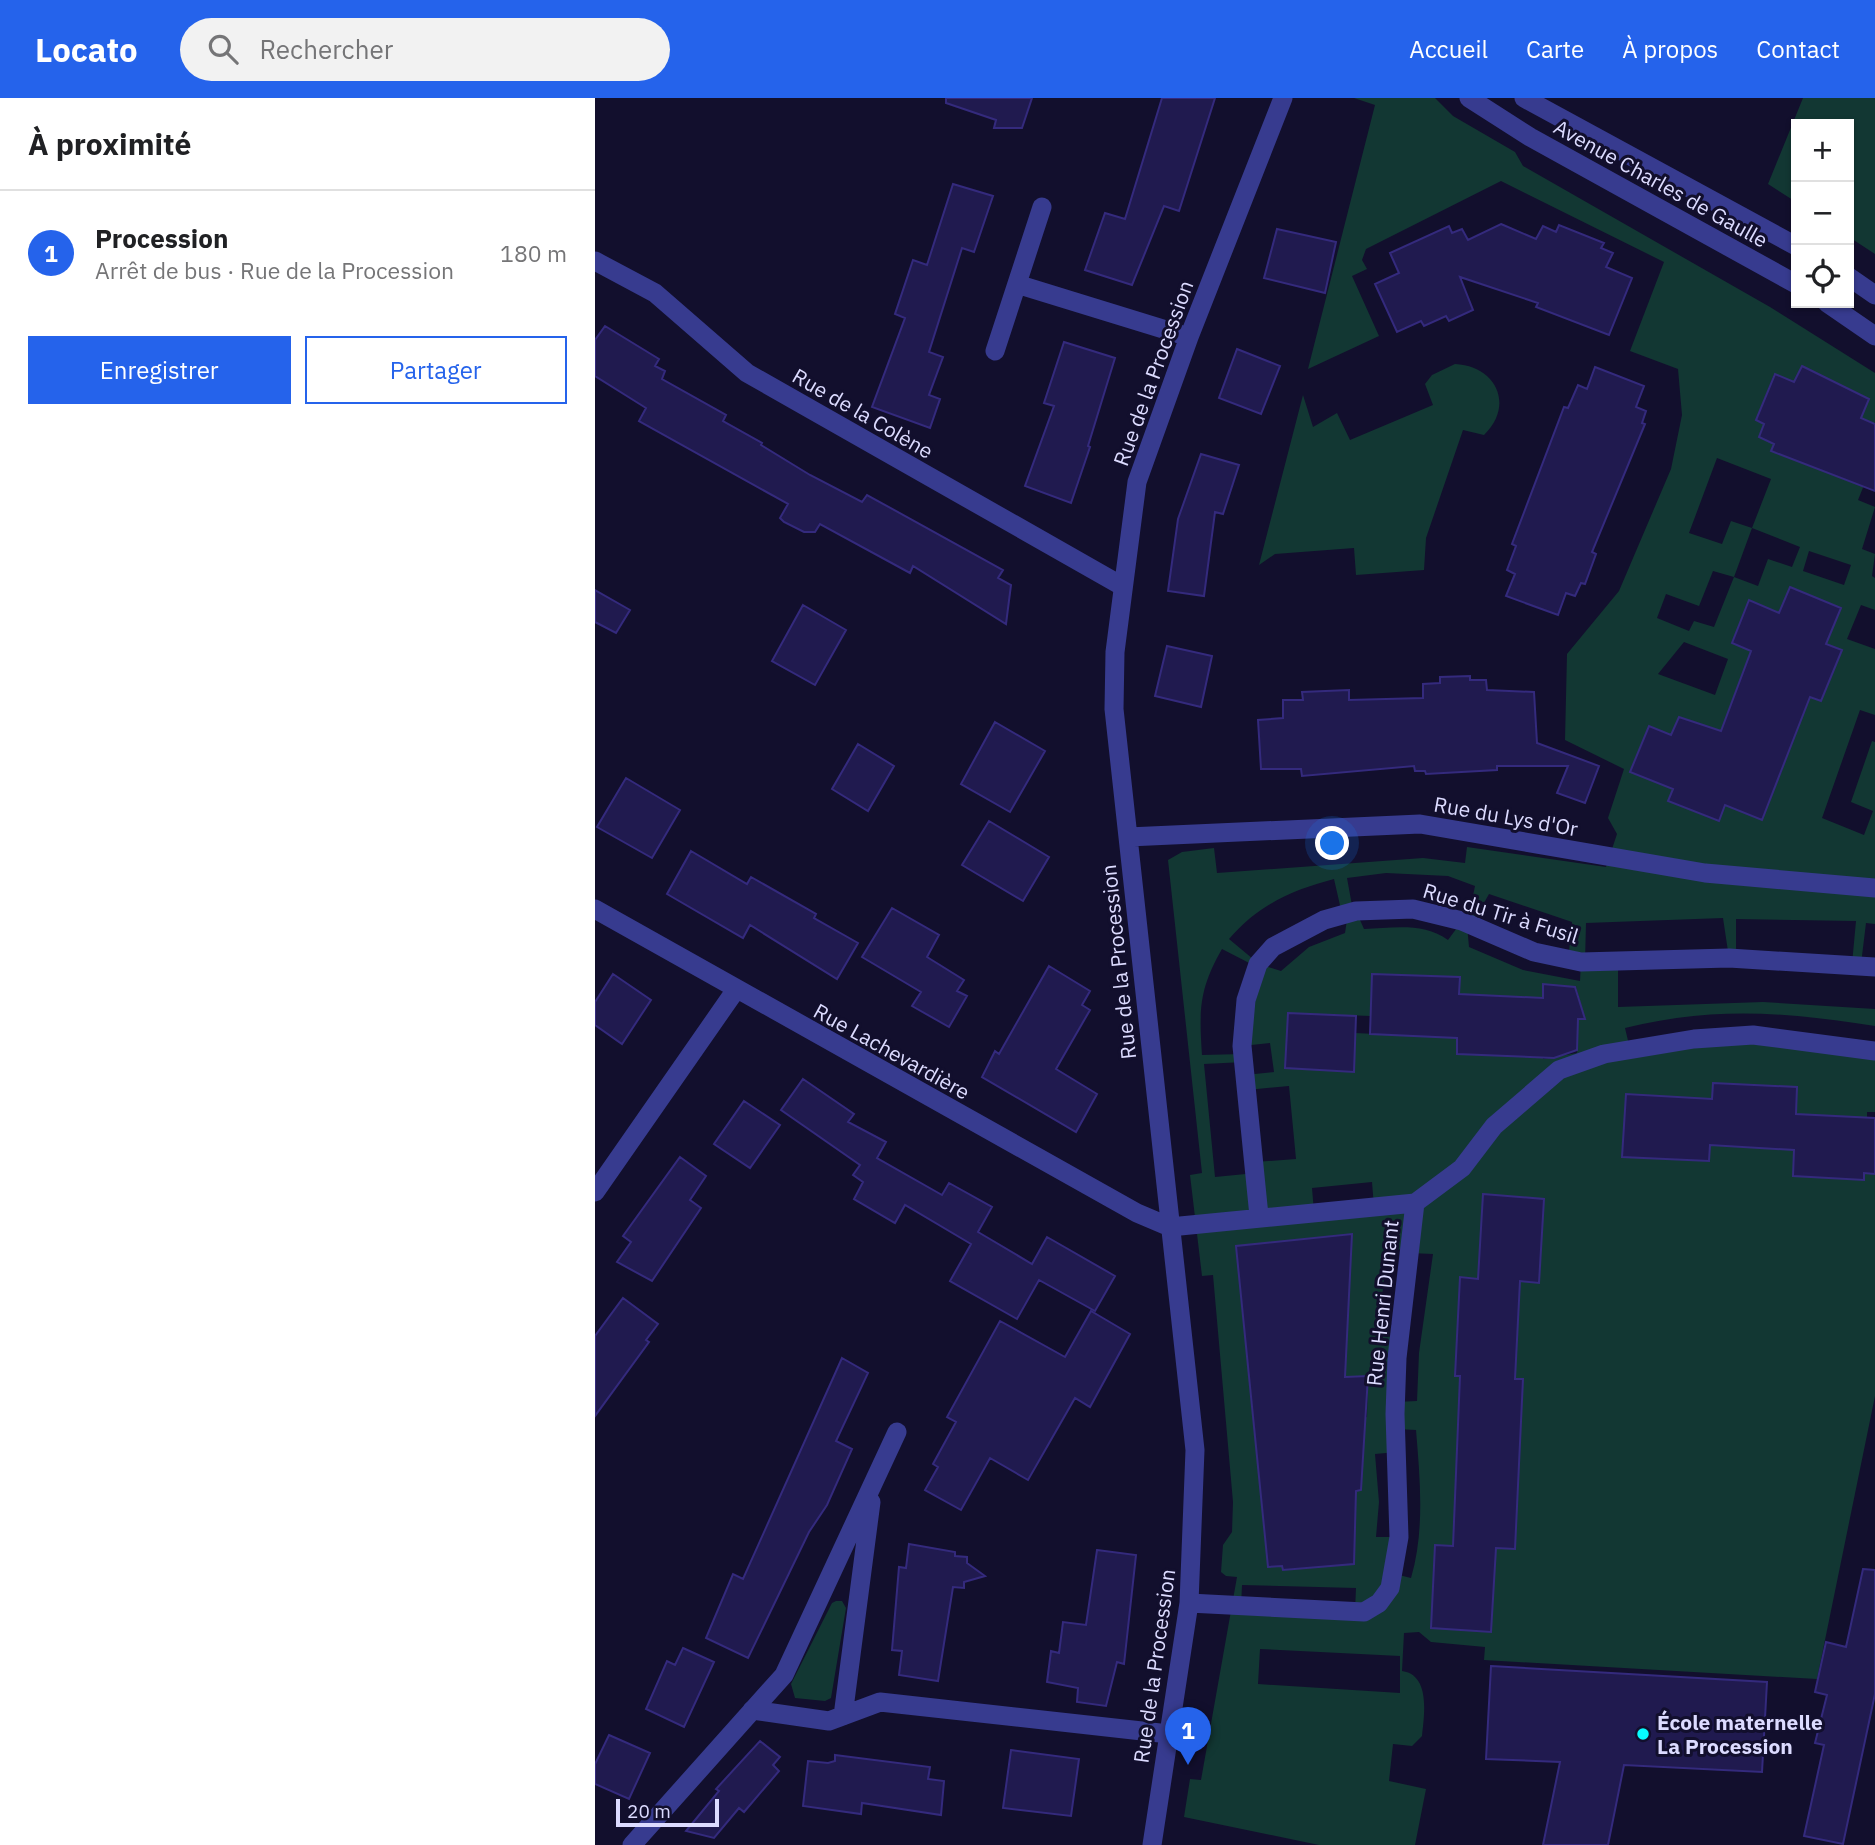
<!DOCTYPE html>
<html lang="fr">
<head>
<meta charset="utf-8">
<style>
  body { margin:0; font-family:"IBM Plex Sans",sans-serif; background:#f2f2f2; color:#202124 }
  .controls { position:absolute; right:21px; top:21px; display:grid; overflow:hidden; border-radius:0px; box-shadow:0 2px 5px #0004 }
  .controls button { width:63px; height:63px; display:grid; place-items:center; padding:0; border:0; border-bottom:2px solid #e0e0e0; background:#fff; color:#202124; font:35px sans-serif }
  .scale { position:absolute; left:21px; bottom:18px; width:103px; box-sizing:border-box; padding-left:7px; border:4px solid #dcdbff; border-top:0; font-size:19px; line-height:24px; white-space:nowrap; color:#dcdbff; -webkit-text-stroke:5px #120f2d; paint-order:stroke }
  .you { position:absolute; left:738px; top:746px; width:24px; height:24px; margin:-18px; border:5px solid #fff; border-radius:50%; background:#1a73e8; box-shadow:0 0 0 10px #1a73e833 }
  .badge { display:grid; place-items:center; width:46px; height:46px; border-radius:50%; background:#2563eb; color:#fff; font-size:23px; font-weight:700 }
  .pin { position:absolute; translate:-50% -58px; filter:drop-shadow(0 2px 4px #0008) }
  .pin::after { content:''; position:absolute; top:37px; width:24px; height:21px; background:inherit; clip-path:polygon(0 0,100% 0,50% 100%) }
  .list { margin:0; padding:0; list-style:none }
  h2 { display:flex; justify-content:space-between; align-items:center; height:91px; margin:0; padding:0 28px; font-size:30px }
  h2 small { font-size:23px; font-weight:400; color:#757577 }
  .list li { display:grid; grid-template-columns:46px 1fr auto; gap:21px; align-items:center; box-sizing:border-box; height:126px; padding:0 28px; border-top:2px solid #e0e0e0 }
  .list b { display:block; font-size:26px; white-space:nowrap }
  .list p { margin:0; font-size:23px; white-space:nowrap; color:#757577 }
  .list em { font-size:23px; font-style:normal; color:#757577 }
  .actions { display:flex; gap:14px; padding:21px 28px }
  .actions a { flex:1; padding:16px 0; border:2px solid #2563eb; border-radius:0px; text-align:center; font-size:24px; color:#2563eb }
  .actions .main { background:#2563eb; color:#fff }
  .icon { flex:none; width:38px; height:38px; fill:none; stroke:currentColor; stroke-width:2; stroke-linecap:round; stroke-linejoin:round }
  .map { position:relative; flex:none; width:1280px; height:1747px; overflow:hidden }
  header { display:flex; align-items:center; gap:42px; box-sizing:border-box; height:98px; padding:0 35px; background:#2563eb; color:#fff }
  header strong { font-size:33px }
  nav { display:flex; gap:38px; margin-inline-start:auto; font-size:24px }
  .search { width:490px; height:63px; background:#f2f2f2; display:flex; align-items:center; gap:18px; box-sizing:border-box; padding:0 24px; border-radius:38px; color:#757577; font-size:26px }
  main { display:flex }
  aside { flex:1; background:#fff }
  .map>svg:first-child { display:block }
  .green { fill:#123733; fill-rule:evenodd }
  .building { fill:#201a4f; stroke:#342a7d; stroke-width:2 }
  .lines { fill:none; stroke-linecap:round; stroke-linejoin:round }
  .minor { stroke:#373b8f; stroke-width:19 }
  .poi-dot { fill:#07fbff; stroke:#120f2d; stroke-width:2.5 }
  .labels { text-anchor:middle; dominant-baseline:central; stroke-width:6; stroke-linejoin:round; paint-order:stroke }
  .street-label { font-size:21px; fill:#dcdbff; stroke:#120f2d }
  .poi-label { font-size:21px; font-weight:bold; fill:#dcdbff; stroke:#120f2d; text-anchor:start }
</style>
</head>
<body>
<header>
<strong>Locato</strong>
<div class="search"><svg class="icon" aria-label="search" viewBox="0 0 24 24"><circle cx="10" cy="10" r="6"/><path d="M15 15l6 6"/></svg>Rechercher</div>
<nav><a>Accueil</a><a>Carte</a><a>À propos</a><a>Contact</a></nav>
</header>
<main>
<aside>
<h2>À proximité<small></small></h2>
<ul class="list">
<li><span class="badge">1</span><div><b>Procession</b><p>Arrêt de bus · Rue de la Procession</p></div><em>180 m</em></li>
</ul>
<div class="actions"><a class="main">Enregistrer</a><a>Partager</a></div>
</aside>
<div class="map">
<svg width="1280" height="1747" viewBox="0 0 1280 1747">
  <rect width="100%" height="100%" fill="#120f2d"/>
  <!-- green -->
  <path class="green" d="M759 0H840L858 18 920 54 928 68 1175 209 1280 275V326L1266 320 1273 301 1207 268 1199 284 1179 276 1161 322 1169 326 1164 339 1273 377 1263 402 1280 409 1267 451 1280 456 1277 478 1280 480V512L1266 507 1252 541 1280 551V617L1265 612 1227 720 1269 737 1278 713 1256 704 1277 643 1280 644V826L1271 825 1266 866H1257L1261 823 1141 821V860H1134L1128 820 991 825 990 864 1023 863V909L1168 904 1280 911V928C1191 914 1119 908 1030 930L1035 951 1099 941 1280 953V1014H1272V1020L1201 1016 1202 989 1118 985 1117 1001 1031 997 1028 1059 1113 1063 1115 1047 1199 1052 1198 1078 1268 1082 1269 1075 1280 1076V1298L1222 1581 889 1562 890 1549 836 1544 824 1534 809 1535 807 1573C836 1577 829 1618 827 1638L817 1648 798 1646 794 1683 831 1691 820 1747H724L589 1719 595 1681 606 1682 642 1479 631 1478 626 1474 628 1447 637 1434 638 1404 618 1177 607 1178 595 1077 607 1075 573 762 587 754 619 750 622 775 828 760 870 765 872 749 1011 769 1022 736 1013 720 1029 671 970 642 972 556 1024 493 1076 371 1087 317 1083 271 1035 253 1069 164 906 83 771 151 767 162 772 171 757 178 784 238 713 271 780 7ZM1122 360 1176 381 1157 430 1136 423 1127 446 1094 435ZM1157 430 1205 449 1197 469 1173 461 1163 488 1139 479ZM1214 453 1256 467 1249 487 1208 473ZM1118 473 1139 479 1119 529 1099 523 1094 533 1062 520 1071 496 1104 508ZM1195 489 1246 510 1231 546 1247 552 1226 603 1210 597C1205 640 1200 640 1164 661L1188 670 1167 721 1130 707 1124 723 1073 703 1079 687 1058 683 1036 674 1054 628 1076 637 1085 619 1126 633 1159 554 1137 544 1154 502 1184 515ZM1089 544 1133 561 1120 597 1063 576ZM791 775 853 778 880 788 872 826 867 823 853 842C829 824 797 830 769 831L761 813H758L752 780ZM739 781 747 816 753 815 750 835 714 849 686 873 664 866 634 841C663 807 697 792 739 781ZM894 796 977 824 973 863 986 864 985 883 928 872 874 849 872 827 876 828ZM627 851 662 869 647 948 675 945 679 974 650 977 661 1075 620 1079 609 966 649 964 648 956 607 957C604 912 604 891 627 851ZM778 876 865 879 864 896 931 899 862 956V940L760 935 690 970 693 915 776 918ZM948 886 981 889 990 921 962 922V935H983L982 955 948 961ZM694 988 701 1061 660 1064 652 992ZM777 1084 779 1109 719 1114 717 1090ZM756 1136 742 1279 773 1278 772 1319 747 1322 748 1354 769 1352 766 1392 750 1393 688 1472 687 1468 673 1469 641 1148ZM815 1151V1155L838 1156 824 1255 822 1303 801 1304 805 1240 782 1237 793 1152ZM865 1180 925 1184 920 1281H927L920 1451 901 1450 896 1534 836 1530 840 1447 858 1448 865 1278 860 1277ZM802 1331 821 1332C825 1381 830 1432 816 1480L796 1475 804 1439H781L784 1404 780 1356 802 1354ZM647 1487 761 1490 760 1513 646 1509ZM665 1551 805 1558V1595L663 1586Z
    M1208 0H1280V156L1254 139V26H1201V104L1173 86Z
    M860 266C901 268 920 307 889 337L868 332 831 440 829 472 761 477 759 450 680 456 664 467 708 297 718 329 742 315 755 342 838 307 830 286 837 277Z
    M241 1503H247L251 1510 236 1600 230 1603 200 1600 196 1586 237 1505Z"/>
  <!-- building -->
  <path class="building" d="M351 0H437L427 30H399L401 22 351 5Z
    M567 0H620L584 113 569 108 537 187 490 172 510 115 530 121Z
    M358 86 398 98 379 154 367 150 334 254 348 259 334 297 345 301 335 330 277 309 310 220 300 216 318 162 332 167Z
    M906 126 941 141 948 128 961 134 964 127 1009 145 1006 150 1018 155 1011 169 1037 180 1014 237 941 209 943 205 865 179 878 212 854 223 851 218 829 228 826 223 802 234 780 186 804 175 795 155 854 128 857 135 867 131 873 142Z
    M682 131 741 144 730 195 669 180Z
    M10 228 64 261 60 268 70 273 67 281 131 317 128 323 167 345 166 347 215 377 267 404 272 397 408 472 403 480 416 487 411 526 318 468 315 475 225 426 220 434H209L189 424 185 420 193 406 44 323 51 310 0 278V242Z
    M469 244 520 260 493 348 495 349 476 405 430 388 459 308 449 305Z
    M642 251 685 268 666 316 624 300Z
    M1207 268 1274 301 1266 320 1280 326V393L1176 353 1179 346 1164 339 1169 326 1161 322 1180 276 1199 284Z
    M1000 269 1049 288 1041 309 1051 313 1047 325 1050 326 997 454 1001 456 990 486 986 485 980 498 971 495 963 517 911 498 920 476 912 472 921 448 917 446 969 309 973 310 983 287 992 291Z
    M606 356 644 367 628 416 620 414 609 498 573 493 583 421Z
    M1195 489 1246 510 1231 546 1247 552 1226 603 1215 599 1167 722 1130 707 1124 723 1073 703 1078 691 1035 674 1054 628 1076 637 1084 619 1126 633 1156 553 1137 545 1154 502 1184 515Z
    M0 492 35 512 21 535 0 524Z
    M208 507 251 532 220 587 177 563Z
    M572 548 617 558 606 609 560 598Z
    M875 578V582H891L892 592 939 594 942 645 1004 668 990 705 962 695 973 668H902V672L831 676 830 673H820L819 668 707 678 706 671H666L663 622 688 620V602H708L707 594 754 592V602L828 600V586L845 585V579Z
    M400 624 450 653 415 714 366 686Z
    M263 646 299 668 273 713 237 691Z
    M31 680 85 712 57 760 2 729Z
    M394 723 454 759 428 803 367 767Z
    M96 753 152 786 156 779 221 816 219 820 263 845 242 881 155 827 148 840 72 796Z
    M297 810 344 837 332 859 369 882 362 893 372 898 354 929 317 908 326 894 267 859Z
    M454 868 495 893 487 907 495 912 461 971 502 996 481 1034 387 979 400 953 404 956Z
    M18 876 56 902 27 946 0 927V904Z
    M777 876 865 879 864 896 948 900V886L980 889 990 921H983L982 952 959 960 862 956V940L775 936Z
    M693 915 761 918 759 974 690 970Z
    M208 981 259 1016 253 1024 291 1044 282 1060 347 1097 354 1085 397 1109 383 1134 437 1166 452 1139 520 1178 500 1213 444 1182 422 1221 355 1183 376 1146 310 1107 300 1125 259 1101 268 1084 258 1077 265 1067 186 1012Z
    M1118 985 1202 989 1201 1016 1280 1020V1076L1269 1075V1082L1198 1078 1199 1052 1115 1047 1114 1063 1027 1059 1031 996 1117 1001Z
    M149 1003 185 1027 155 1070 119 1046Z
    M85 1059 111 1078 95 1102 106 1110 57 1183 22 1164 36 1144 28 1138Z
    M888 1096 949 1101 944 1185 925 1183 920 1281H928L920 1451 901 1450 896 1534 836 1530 840 1447 858 1448 865 1278H860L865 1179 883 1181Z
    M757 1136 750 1279 773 1278 766 1392 761 1393 759 1466 688 1472 687 1468 673 1469 641 1148Z
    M28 1200 63 1226 51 1242 54 1244 0 1318V1238Z
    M496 1213 535 1236 495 1309 480 1300 433 1382 395 1360 366 1412 330 1392 343 1369 338 1366 361 1324 352 1319 405 1223 470 1259Z
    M247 1260 273 1275 241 1343 257 1351 232 1407 214 1434 153 1560 111 1540 138 1476 148 1481Z
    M314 1446 360 1454V1458L372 1459V1465L390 1478 369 1484V1490L358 1489 343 1583 304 1577 307 1553 297 1552 304 1469 311 1470Z
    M502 1452 541 1457 529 1566 522 1564 511 1608 482 1604 483 1590 452 1584 456 1553 464 1555 468 1524 491 1527Z
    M1268 1471 1280 1472V1596L1248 1746 1209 1738 1229 1647 1220 1645 1232 1597 1220 1594 1231 1544 1251 1549Z
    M88 1550 119 1564 89 1629 51 1611 72 1563 80 1567Z
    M896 1568 1172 1584 1167 1674 1029 1667 1013 1747H948L965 1664 891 1661Z
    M14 1637 55 1655 34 1701 0 1686V1666Z
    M165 1643 185 1659 178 1667 184 1673 149 1714 144 1710 119 1740 91 1733 124 1693 121 1691Z
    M416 1652 484 1661 476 1718 408 1710Z
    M240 1657 335 1669 333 1681 349 1683 346 1717 267 1705 266 1716 208 1708 213 1663 233 1665 240 1663Z"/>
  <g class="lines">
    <!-- minor -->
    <path class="minor" d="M874 0 935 39 1201 186
      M929 0 1201 148
      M0 163 60 195 152 275 527 488
      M1254 179 1280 197
      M422 186 594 239
      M1232 205 1280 238
      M400 253 447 109
      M533 739 825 726 1110 775 1280 790
      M0 811 542 1115 575 1129 820 1105
      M0 1094 140 893
      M664 1118 647 948 651 902 663 866 678 849 729 822 761 813 818 811 867 823 939 854 986 864 1134 860 1280 869
      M594 1505 769 1514 784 1505 795 1490 804 1439 800 1316 802 1260 820 1105 867 1070 899 1028 964 972 1009 956 1099 941 1158 937 1280 953
      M157 1612 234 1623 285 1604 574 1636
      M248 1618 276 1404
      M37 1747 189 1577 302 1334
      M557 1747 594 1505 600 1352 519 611 520 554 542 384 594 239 688 0"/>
  </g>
  <!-- markers -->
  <circle class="poi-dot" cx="1048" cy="1636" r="7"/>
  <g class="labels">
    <!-- street labels -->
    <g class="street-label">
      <text transform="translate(1066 85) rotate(29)">Avenue Charles de Gaulle</text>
      <text transform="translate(558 275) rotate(-70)">Rue de la Procession</text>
      <text transform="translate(268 315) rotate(30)">Rue de la Colène</text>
      <text transform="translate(911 718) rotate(10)">Rue du Lys d'Or</text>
      <text transform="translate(906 815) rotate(17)">Rue du Tir à Fusil</text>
      <text transform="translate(523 864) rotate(-96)">Rue de la Procession</text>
      <text transform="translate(297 953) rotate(29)">Rue Lachevardière</text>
      <text transform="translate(787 1205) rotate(-84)">Rue Henri Dunant</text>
      <text transform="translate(559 1568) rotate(-82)">Rue de la Procession</text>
    </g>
    <!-- poi labels -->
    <g class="poi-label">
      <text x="1062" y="1624">École maternelle<tspan x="1062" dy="24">La Procession</tspan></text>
    </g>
  </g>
</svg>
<div class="controls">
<button>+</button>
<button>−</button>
<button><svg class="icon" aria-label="locate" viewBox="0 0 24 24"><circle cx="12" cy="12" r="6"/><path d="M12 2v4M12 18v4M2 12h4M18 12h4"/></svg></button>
</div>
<div class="scale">20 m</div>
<div class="you"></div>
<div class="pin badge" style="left:593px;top:1667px">1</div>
</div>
</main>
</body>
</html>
